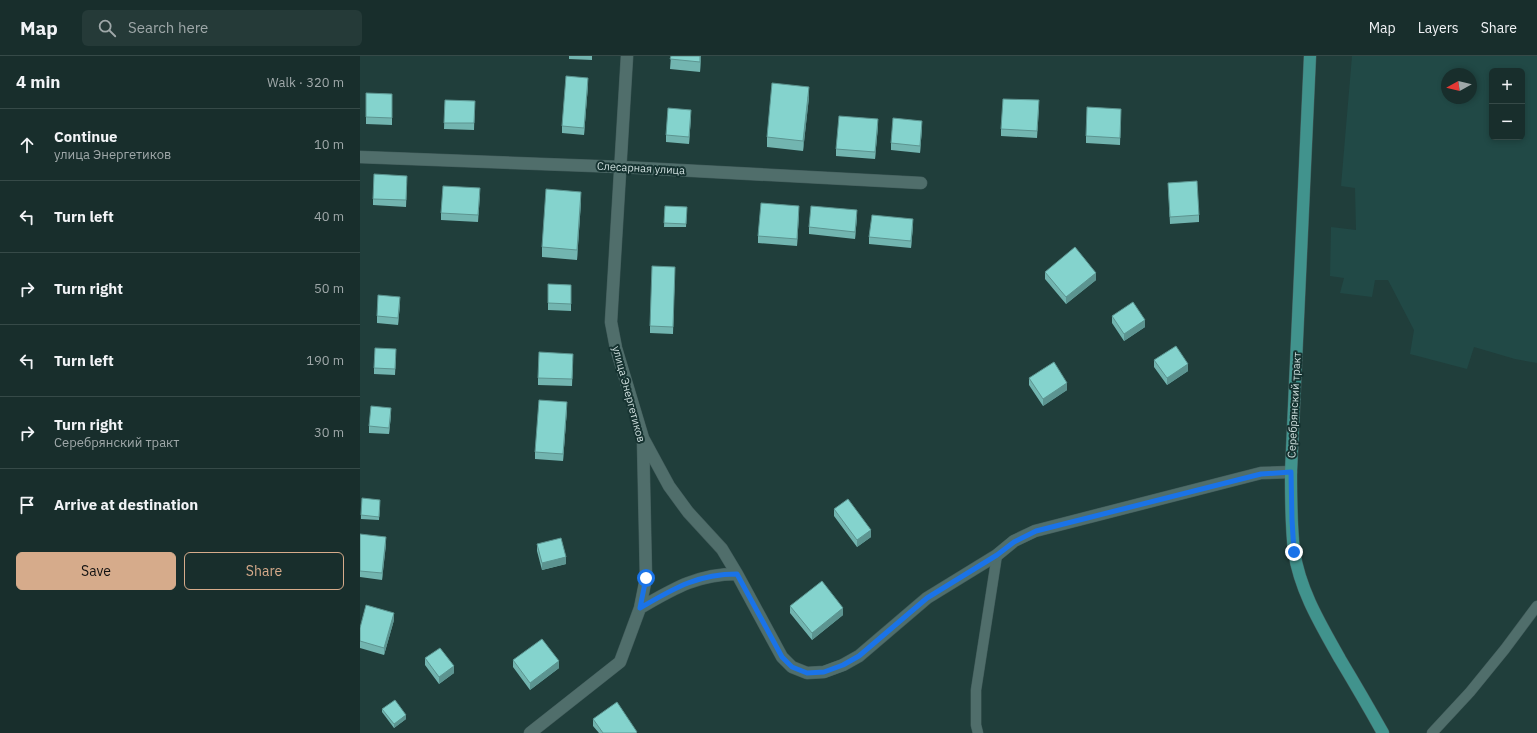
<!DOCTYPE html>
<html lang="en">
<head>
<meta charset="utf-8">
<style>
  body { margin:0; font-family:"IBM Plex Sans",sans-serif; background:#253a38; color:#f1f3f6 }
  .controls { position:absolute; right:12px; top:12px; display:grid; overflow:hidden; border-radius:6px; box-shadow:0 2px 6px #0003 }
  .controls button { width:36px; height:36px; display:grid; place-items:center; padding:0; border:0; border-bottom:1px solid #364a48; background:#182e2c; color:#f1f3f6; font:20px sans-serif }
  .compass { position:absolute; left:1081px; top:12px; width:36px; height:36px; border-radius:50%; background:#182e2c; box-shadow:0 2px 6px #0003; rotate:262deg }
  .stop { position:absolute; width:12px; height:12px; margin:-9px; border:3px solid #1a73e8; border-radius:50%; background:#fff }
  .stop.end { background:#1a73e8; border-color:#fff; box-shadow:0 1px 4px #0008 }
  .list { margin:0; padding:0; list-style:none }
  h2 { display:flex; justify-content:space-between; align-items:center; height:52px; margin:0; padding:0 16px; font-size:17px }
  h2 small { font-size:13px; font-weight:400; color:#9fa8a9 }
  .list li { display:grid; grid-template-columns:26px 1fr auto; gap:12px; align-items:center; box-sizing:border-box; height:72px; padding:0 16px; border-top:1px solid #364a48 }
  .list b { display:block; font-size:15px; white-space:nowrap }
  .list p { margin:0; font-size:13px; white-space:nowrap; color:#9fa8a9 }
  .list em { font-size:13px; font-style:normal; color:#9fa8a9 }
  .actions { display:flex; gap:8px; padding:12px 16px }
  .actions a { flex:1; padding:9px 0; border:1px solid #d6ab8b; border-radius:6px; text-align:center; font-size:14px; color:#d6ab8b }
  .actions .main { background:#d6ab8b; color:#111 }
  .icon { flex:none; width:22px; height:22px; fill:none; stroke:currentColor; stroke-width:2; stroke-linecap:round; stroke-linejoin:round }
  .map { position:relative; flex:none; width:1177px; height:677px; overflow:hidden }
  header { display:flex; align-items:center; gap:24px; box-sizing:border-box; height:56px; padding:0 20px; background:#182e2c; border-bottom:1px solid #364a48 }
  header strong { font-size:19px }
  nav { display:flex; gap:22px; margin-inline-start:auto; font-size:14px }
  .search { width:280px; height:36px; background:#253a38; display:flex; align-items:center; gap:10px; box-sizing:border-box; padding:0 14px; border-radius:6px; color:#9fa8a9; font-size:15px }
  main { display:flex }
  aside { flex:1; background:#182e2c }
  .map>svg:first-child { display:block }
  .built { fill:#214946; fill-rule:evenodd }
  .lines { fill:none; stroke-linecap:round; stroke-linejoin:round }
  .lane-casing { stroke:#425c5b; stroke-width:11 }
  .street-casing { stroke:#425c5b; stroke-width:13 }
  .primary-casing { stroke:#425c5b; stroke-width:13 }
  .lane { stroke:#506e6b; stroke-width:10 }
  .street { stroke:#506e6b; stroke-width:12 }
  .primary { stroke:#41938d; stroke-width:12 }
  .wall { fill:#72b5b0 }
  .shaded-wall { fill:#5c9490 }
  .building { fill:#84d3cd; stroke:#5c9490 }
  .route { stroke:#1a73e8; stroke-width:5 }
  .labels { text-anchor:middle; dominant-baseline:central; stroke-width:4; stroke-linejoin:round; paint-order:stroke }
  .street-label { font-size:11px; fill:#cededd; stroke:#163331 }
</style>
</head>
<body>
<header>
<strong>Map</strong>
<div class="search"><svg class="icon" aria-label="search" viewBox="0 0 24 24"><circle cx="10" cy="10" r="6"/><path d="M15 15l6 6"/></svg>Search here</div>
<nav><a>Map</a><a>Layers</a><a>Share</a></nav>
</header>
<main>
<aside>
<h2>4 min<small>Walk · 320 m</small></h2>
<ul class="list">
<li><svg class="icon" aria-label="ahead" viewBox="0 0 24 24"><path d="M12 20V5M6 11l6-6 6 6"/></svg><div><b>Continue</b><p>улица Энергетиков</p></div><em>10 m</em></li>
<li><svg class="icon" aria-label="left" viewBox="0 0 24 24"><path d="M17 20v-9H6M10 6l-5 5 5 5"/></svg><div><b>Turn left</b></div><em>40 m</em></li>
<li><svg class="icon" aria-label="right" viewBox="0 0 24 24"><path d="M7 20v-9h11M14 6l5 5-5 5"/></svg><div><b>Turn right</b></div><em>50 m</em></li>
<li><svg class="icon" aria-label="left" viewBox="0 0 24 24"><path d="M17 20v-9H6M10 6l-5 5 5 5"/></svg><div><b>Turn left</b></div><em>190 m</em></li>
<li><svg class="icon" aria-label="right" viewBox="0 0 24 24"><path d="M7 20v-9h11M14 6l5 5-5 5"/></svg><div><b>Turn right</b><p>Серебрянский тракт</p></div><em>30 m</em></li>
<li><svg class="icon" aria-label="arrive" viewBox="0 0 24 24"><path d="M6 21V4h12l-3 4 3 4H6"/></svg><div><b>Arrive at destination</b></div></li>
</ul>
<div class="actions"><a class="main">Save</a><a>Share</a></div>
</aside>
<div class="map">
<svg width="1177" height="677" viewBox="0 0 1177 677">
  <rect width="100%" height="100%" fill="#203e3b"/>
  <!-- built -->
  <path class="built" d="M992 0H1177V307L1155 303 1114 291 1107 313 1050 298 1054 274 1028 224H1015L1012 241 980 237 984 222 970 220 971 171 996 174 995 132 981 130ZM1132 15H1162V81H1132ZM1087 18H1111V42H1087Z"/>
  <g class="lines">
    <defs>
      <path id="lane" d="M618 677 616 669V634L637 499
        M1072 677 1110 636 1145 593 1177 550"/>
      <path id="street" d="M0 101 261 111 561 127
        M283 382 309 430 328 456 362 493 377 518 422 601 432 611 447 617 464 616 483 609 499 600 567 542 637 499 654 485 675 475 901 417 931 416
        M280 552C313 533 337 518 377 518
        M170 677 260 606 280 552 286 522 283 382 256 292 251 266 267 0"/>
      <path id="primary" d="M950 0 931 416C931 442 931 469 934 495 940 535 961 569 980 603 995 628 1009 652 1023 677"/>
    </defs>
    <!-- lane casing -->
    <use href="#lane" class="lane-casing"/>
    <!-- street casing -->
    <use href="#street" class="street-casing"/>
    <!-- primary casing -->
    <use href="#primary" class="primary-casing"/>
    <!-- lane -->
    <use href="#lane" class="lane"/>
    <!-- street -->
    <use href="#street" class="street"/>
    <!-- primary -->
    <use href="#primary" class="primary"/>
  </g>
  <!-- wall -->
  <path class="wall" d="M209 0H232V4L209 3Z
    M311 0H341L340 16 310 13Z
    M228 29 224 79 202 77V70Z
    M6 37 32 38V69L6 68Z
    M449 41 443 95 407 91V81Z
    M85 44 115 45 114 74 84 73Z
    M679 51 677 82 641 80V73Z
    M761 53 760 89 726 87V80Z
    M331 60 329 88 306 86V79Z
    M518 70 515 103 476 100V93Z
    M562 72 560 97 531 94V87Z
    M47 127 46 151 13 149V143Z
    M808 127 839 159V166L810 168Z
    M120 139 118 166 81 164V157Z
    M221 146 217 204 182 201V191Z
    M305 150 327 151 326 171H304Z
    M439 157 437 190 398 187V180Z
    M497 161 495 183 449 178V171Z
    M553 170 551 192 509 188V181Z
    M315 211 313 278 290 277V270Z
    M685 216 736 224 706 248 685 223Z
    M188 228 211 229V255L188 254Z
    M40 248 38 269 17 267V260Z
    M752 260 785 271 764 285 752 267Z
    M36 300 35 319 14 318V312Z
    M794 304 828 315 807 329 794 311Z
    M213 305 212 330 178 329V322Z
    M669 322 707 334 683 350 669 329Z
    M207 353 203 405 175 403V396Z
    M31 359 29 378 9 377V370Z
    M20 447 19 464 1 463V459Z
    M474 453 511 481 497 491 474 460Z
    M0 478 26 488 22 524 0 521Z
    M177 488 206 508 182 514 177 495Z
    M430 550 483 559 452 584 430 557Z
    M34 564 24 599 0 592V572Z
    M65 602 94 617 79 628 65 609Z
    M153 604 199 612 170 634 153 611Z
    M22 653 46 663 34 672 22 656Z
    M233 663 277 677H239L233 670Z"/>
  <!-- shaded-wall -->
  <path class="shaded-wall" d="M340 0H341L340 16Z
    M228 22V29L224 79V72Z
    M449 31V41L443 95V85Z
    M331 54V60L329 88V81Z
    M518 63V70L515 103V96Z
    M562 65V72L560 97V90Z
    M221 136V146L217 204V194Z
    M439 150V157L437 190V183Z
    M497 154V161L495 183V176Z
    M553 163V170L551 192V185Z
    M736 217V224L706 248V241Z
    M40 241V248L38 269V262Z
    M785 264V271L764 285V278Z
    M828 308V315L807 329V322Z
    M707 327V334L683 350V343Z
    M207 346V353L203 405V398Z
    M31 352V359L29 378V372Z
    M511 474V481L497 491V484Z
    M26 481V488L22 524V517Z
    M206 501V508L182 514V507Z
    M483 552V559L452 584V577Z
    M34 557V564L24 599V592Z
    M199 605V612L170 634V627Z
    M94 610V617L79 628V621Z
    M46 659V663L34 672V668Z"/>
  <!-- building -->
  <path class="building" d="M311 0H340V6L310 3Z
    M206 20 228 22 224 72 202 70Z
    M412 27 449 31 443 85 407 81Z
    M6 37 32 38V62L6 61Z
    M643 43 679 44 677 75 641 73Z
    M85 44 115 45 114 67H84Z
    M727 51 761 53 760 82 726 80Z
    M308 52 331 54 329 81 306 79Z
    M479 60 518 63 515 96 476 93Z
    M533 62 562 65 560 90 531 87Z
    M14 118 47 120 46 144 13 143Z
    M837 125 839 159 810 161 808 127Z
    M83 130 120 132 118 159 81 157Z
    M186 133 221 136 217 194 182 191Z
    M401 147 439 150 437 183 398 180Z
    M305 150 327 151 326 168 304 167Z
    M451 150 497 154 495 176 449 171Z
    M512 159 553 163 551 185 509 181Z
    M715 191 736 217 706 241 685 216Z
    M292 210 315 211 313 271 290 270Z
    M188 228 211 229V248L188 247Z
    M18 239 40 241 38 262 17 260Z
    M773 246 785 264 764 278 752 260Z
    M816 290 828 308 807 322 794 304Z
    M15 292 36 293 35 313 14 312Z
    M179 296 213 298 212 323 178 322Z
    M694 306 707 327 683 343 669 322Z
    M179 344 207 346 203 398 175 396Z
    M11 350 31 352 29 372 9 370Z
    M2 442 20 444 19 461 1 459Z
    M488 443 511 474 497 484 474 453Z
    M0 478 26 481 22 517 0 515Z
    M201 482 206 501 182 507 177 488Z
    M462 525 483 552 452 577 430 550Z
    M6 549 34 557 24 592 0 585V572Z
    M182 583 199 605 170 627 153 604Z
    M80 592 94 610 79 621 65 602Z
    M35 644 46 659 34 668 22 653Z
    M257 646 277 676 276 677H243L233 663Z"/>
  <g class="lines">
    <!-- route -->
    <path class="route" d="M286 522 280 552C313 533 337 518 377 518L422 601 432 611 447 617 464 616 483 609 499 600 567 542 637 499 654 486 676 475 901 418 931 416 932 464 934 496"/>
  </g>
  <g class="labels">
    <!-- street labels -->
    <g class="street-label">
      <text transform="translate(281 112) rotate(3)">Слесарная улица</text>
      <text transform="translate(269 338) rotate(75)">улица Энергетиков</text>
      <text transform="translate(934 349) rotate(-87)">Серебрянский тракт</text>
    </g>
  </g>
</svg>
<div class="controls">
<button>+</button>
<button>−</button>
</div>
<svg class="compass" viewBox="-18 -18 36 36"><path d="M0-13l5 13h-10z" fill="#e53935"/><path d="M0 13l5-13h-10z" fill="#9fa8a9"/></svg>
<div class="stop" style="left:286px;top:522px"></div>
<div class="stop end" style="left:934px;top:496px"></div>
</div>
</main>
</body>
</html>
